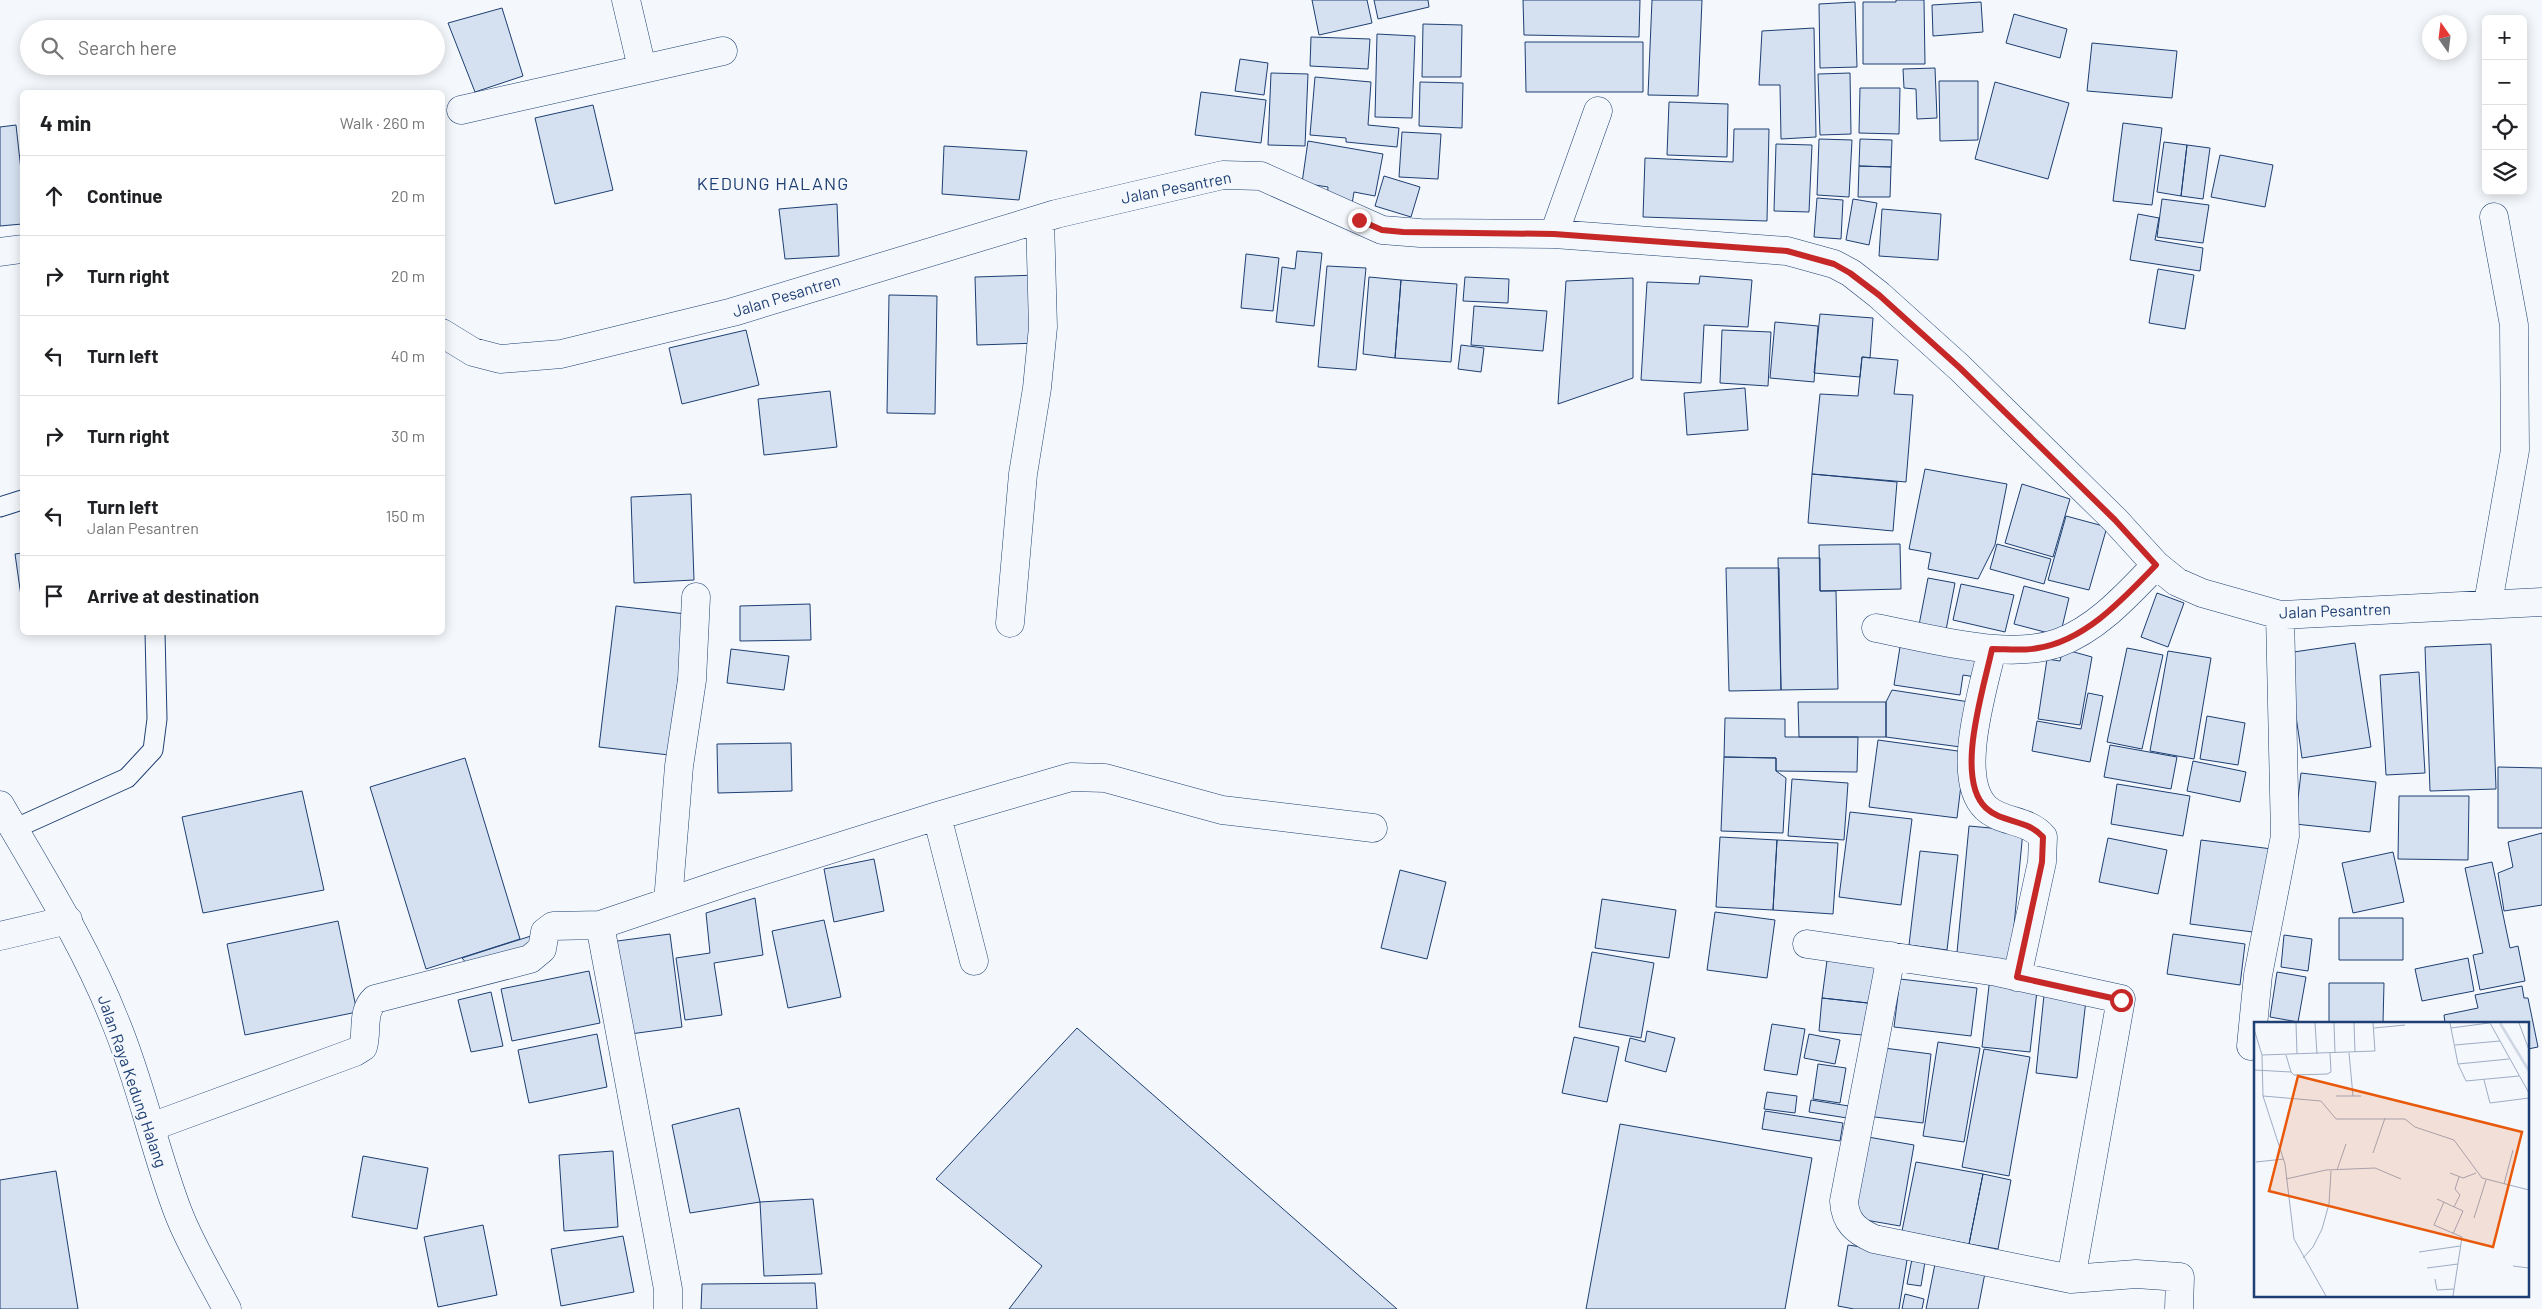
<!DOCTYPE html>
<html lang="en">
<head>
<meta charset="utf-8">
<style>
  body { margin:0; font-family:Barlow,sans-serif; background:#f6f6f6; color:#202124 }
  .controls { position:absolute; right:15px; top:15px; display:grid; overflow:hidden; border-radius:8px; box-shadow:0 2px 12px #0003 }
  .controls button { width:45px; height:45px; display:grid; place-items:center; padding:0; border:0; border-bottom:1px solid #e0e0e0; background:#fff; color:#202124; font:25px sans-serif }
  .compass { position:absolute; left:2422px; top:15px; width:45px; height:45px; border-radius:50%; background:#fff; box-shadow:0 2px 12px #0003; rotate:346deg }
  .stop { position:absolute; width:15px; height:15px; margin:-11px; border:4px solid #c62828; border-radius:50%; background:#fff }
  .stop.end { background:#c62828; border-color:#fff; box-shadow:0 1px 5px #0008 }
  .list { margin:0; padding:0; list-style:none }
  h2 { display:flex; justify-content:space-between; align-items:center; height:65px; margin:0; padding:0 20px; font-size:21px }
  h2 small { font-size:16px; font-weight:400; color:#757577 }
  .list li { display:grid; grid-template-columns:32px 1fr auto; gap:15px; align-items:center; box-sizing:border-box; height:80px; padding:0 20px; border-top:1px solid #e0e0e0 }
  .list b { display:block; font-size:19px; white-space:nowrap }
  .list p { margin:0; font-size:16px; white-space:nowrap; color:#757577 }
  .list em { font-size:16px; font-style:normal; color:#757577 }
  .icon { flex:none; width:28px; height:28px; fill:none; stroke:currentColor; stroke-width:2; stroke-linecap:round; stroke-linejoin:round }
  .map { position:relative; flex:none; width:2542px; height:1309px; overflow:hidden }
  .search { position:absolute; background:#fff; box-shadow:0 2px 12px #0003; left:20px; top:20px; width:425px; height:55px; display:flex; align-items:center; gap:12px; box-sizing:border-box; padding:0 18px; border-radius:28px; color:#757577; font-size:19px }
  .panel { position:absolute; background:#fff; box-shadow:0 2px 12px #0003; left:20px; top:90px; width:425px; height:545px; border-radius:8px }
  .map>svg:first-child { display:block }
  .building { fill:#d5e0f0; stroke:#1d3f73 }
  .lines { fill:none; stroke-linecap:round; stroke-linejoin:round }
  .lane-casing { stroke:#1d3f73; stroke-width:21 }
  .street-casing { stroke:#1d3f73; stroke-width:29 }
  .secondary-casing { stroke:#1d3f73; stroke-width:29 }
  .lane { stroke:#f4f7fb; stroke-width:19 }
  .street { stroke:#f4f7fb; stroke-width:28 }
  .secondary { stroke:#f4f7fb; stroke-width:28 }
  .route { stroke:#c62828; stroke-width:6 }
  .labels { text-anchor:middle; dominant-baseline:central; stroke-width:4; stroke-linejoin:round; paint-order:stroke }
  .street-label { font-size:16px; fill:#1d3f73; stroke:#f4f7fb }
  .neighbourhood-label { font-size:18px; letter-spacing:1px; fill:#1d3f73; stroke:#f4f7fb }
  .inset-river { fill:none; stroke:#cfd7e4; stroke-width:2.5 }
  .inset-road { fill:none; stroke:#9eadc5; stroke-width:1 }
  .view { fill:#e8590c; fill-opacity:0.15; stroke:#e8590c; stroke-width:2.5 }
  .inset-edge { fill:none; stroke:#1d3f73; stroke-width:2.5 }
</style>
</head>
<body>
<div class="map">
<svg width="2542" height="1309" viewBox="0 0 2542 1309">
  <rect width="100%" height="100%" fill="#f4f7fb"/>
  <!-- building -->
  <path class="building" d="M1312 0H1367L1372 23 1319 35Z
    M1374 0H1428L1429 7 1378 19Z
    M1523 0H1640L1639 37 1524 35Z
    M1652 0H1702L1698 96 1648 95Z
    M1896 0H1924L1925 64H1863V2H1896Z
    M1855 2 1857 67 1820 68 1819 4Z
    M1981 2 1983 32 1933 36 1932 5Z
    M502 8 523 76 475 92 448 23Z
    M2014 14 2067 29 2060 58 2006 43Z
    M1423 24 1462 25 1461 77H1422Z
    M1814 28 1816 137 1781 139 1780 85H1759L1762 31Z
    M1377 34 1415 36 1412 118 1375 117Z
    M1311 37 1370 39 1368 69 1310 66Z
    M1525 42H1643V92H1526Z
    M2092 43 2177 51 2172 98 2087 91Z
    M1240 59 1268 63 1264 95 1235 91Z
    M1935 68 1937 118 1917 119 1916 89 1904 88 1903 69Z
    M1271 73 1308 74 1305 146 1268 145Z
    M1850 73 1851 134 1820 135 1818 74Z
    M1315 77 1371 82 1368 125 1399 128 1397 147 1346 142V138L1310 135Z
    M1939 81H1978V140L1940 141Z
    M1420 82 1463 83 1462 128 1419 126Z
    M1995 82 2069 103 2048 179 1975 159Z
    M1860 88H1900L1899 134 1859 133Z
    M1201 92 1266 100 1261 143 1195 135Z
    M1669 102 1728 104 1727 157 1667 155Z
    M593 105 613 190 555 204 535 118Z
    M2123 123 2162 128 2152 205 2113 201Z
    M16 125 22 179V224L0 226V127Z
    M1734 129H1769L1767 221 1643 217 1645 158 1733 162Z
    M1402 132 1441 134 1438 179 1399 177Z
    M1819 139 1852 140 1849 197 1817 195Z
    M1860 139 1892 140 1891 167 1859 166Z
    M1308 141 1383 154 1375 196 1354 192 1352 204 1327 201 1328 187 1302 183Z
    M2164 142 2187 145 2181 196 2157 192Z
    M1776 144 1812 145 1809 212 1774 211Z
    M2187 145 2210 148 2203 199 2181 196Z
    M944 146 1027 151 1019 200 942 194Z
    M2220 155 2273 165 2265 207 2211 197Z
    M1859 166 1891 167 1890 197H1858Z
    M1384 176 1420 187 1411 217 1375 206Z
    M1817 198 1843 200 1841 239 1814 237Z
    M1853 199 1877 203 1869 245 1846 240Z
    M2162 199 2209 205 2203 243 2157 237Z
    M837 204 839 256 785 259 779 209Z
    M1882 209 1941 214 1938 260 1879 256Z
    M2138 214 2159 218 2155 240 2203 248 2200 271 2130 260Z
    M1297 251 1322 253 1314 326 1276 322 1282 267 1295 269Z
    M1246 254 1279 258 1273 311 1241 308Z
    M1327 266 1366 268 1356 370 1318 367Z
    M2158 269 2194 275 2185 329 2149 323Z
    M1039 275 1040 343 977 345 975 277Z
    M1700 276 1752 280 1748 327 1704 325 1701 383 1641 380 1647 282 1699 284Z
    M1369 277 1401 280 1395 358 1363 354Z
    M1465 277 1509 279 1508 303 1463 301Z
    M1633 278V378L1558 404 1566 281Z
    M1401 280 1457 284 1451 362 1395 358Z
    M889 295 937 296 935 414 887 413Z
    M1474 306 1547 311 1543 351 1471 345Z
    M1820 314 1873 318 1870 358 1862 357 1860 377 1814 373Z
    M1775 322 1818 326 1814 382 1770 378Z
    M746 330 759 385 682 404 669 348Z
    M1722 330 1771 332 1768 386 1720 383Z
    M1461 345 1484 348 1481 372 1458 369Z
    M1862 357 1898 360 1894 394 1913 395 1906 482 1812 474 1820 394 1858 396Z
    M1745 388 1748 430 1687 435 1684 393Z
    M830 391 837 447 764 455 758 399Z
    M1925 469 2007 484 1995 545 1978 579 1928 569 1931 553 1909 549Z
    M1812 474 1897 482 1893 531 1808 523Z
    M2022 484 2070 499 2053 557 2005 543Z
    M691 494 694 580 634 583 631 497Z
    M2066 516 2107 527 2089 590 2048 580Z
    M1900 544 1901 589 1820 591 1819 545Z
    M1997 544 2051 559 2044 584 1990 569Z
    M22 553V603L15 554Z
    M1778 558H1820V591H1836L1838 689 1781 690Z
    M1726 568H1779L1781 690 1729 691Z
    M1928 578 1955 583 1946 630 1919 625Z
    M1961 584 2014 595 2005 632 1953 620Z
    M2024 586 2069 598 2060 636 2014 624Z
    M2157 593 2184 603 2168 647 2141 637Z
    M810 604 811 640 740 641V606Z
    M616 606 686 614 669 755 599 747Z
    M2355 643 2371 747 2302 758 2287 653Z
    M2491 644 2496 789 2430 791 2425 647Z
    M1900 647 1986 653 1982 678 1963 675 1960 695 1894 685Z
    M2127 648 2163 655 2142 749 2107 742Z
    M731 649 789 656 784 690 727 683Z
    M2063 649 2092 657 2080 725 2038 719 2047 659 2060 661Z
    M2168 651 2211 658 2194 759 2150 751Z
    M2419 672 2425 773 2386 775 2380 675Z
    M1892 690 1976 703 1968 748 1886 737V702Z
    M2088 693 2103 696 2090 762 2032 751 2037 721 2081 729Z
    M1798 702H1886V737H1799Z
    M2207 716 2245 723 2238 765 2200 759Z
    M1725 718 1785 719V737H1858L1857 772 1776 771V758L1724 757Z
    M1878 740 1965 752 1957 818 1869 807Z
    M791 743 792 791 718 793 717 744Z
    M2110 745 2177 757 2171 789 2104 777Z
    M1724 757 1776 758V771L1786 778 1783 833 1721 831Z
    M465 758 520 939 426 969 370 787Z
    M2193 761 2246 772 2240 802 2187 791Z
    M2498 767 2542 768V828H2498Z
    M2301 773 2376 782 2370 832 2295 824Z
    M1792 779 1848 783 1844 840 1788 836Z
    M2117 784 2190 796 2183 836 2111 824Z
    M302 791 324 890 203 913 182 817Z
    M2399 796H2469L2468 860 2398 859Z
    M1850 812 1912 819 1901 905 1839 897Z
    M1969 826 2023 831 2010 968 1956 963Z
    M2542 833V905L2504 911 2498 873 2513 867 2508 842Z
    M1720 837 1777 840 1773 910 1716 907Z
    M2108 838 2167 850 2158 894 2099 882Z
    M1777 840 1838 843 1833 914 1773 910Z
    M2201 840 2272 849 2261 933 2190 924Z
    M1920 851 1958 855 1947 950 1909 945Z
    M2393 852 2404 902 2353 913 2342 863Z
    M874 859 884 911 834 922 824 869Z
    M2492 862 2510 948 2518 946 2525 981 2480 990 2473 955 2483 953 2465 868Z
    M1400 870 1446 882 1427 959 1381 948Z
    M755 898 763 955 714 963 722 1015 685 1020 676 958 710 953 706 913Z
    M1602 899 1676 910 1669 958 1595 948Z
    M1715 912 1775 920 1767 978 1707 970Z
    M2339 918H2403V960H2339Z
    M824 920 841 997 788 1008 772 931Z
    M338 921 357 1012 245 1035 227 944Z
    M670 934 682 1027 623 1035 610 942Z
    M2173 934 2245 944 2240 985 2167 974Z
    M534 935 529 958 474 972 462 958Z
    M2284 935 2312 939 2308 971 2281 967Z
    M1592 952 1654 963 1641 1038 1579 1027Z
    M1828 953 1882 959 1877 1004 1822 998Z
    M2468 958 2474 991 2422 1001 2415 969Z
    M589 971 600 1023 512 1041 501 989Z
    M2277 972 2306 977 2298 1022 2270 1017Z
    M1990 977 2038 982 2030 1052 1982 1047Z
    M1900 979 1977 988 1971 1036 1894 1027Z
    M2329 983H2384L2383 1023H2329Z
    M2522 986 2524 998H2528L2538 1047 2528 1049V1023H2445L2444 1015 2478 1008 2475 995Z
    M491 992 503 1046 471 1052 458 1000Z
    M2044 995 2086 1000 2077 1078 2036 1073Z
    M1822 998 1877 1004 1873 1036 1819 1031Z
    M1772 1024 1805 1029 1797 1075 1764 1070Z
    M1077 1028 1397 1309H1009L1042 1266 936 1179Z
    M1647 1031 1675 1038 1666 1072 1625 1061 1630 1038 1645 1042Z
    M597 1034 607 1087 529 1103 518 1050Z
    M1809 1034 1840 1040 1835 1064 1804 1058Z
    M1574 1037 1619 1047 1607 1102 1562 1093Z
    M1938 1042 1980 1048 1964 1142 1923 1136Z
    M1876 1047 1931 1054 1923 1123 1867 1116Z
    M1984 1049 2030 1057 2009 1176 1962 1167Z
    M1818 1064 1846 1068 1840 1103 1813 1099Z
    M1767 1092 1797 1096 1795 1113 1764 1109Z
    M1811 1100 1849 1106 1847 1118 1809 1112Z
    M739 1108 760 1202 690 1213 672 1125Z
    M1765 1111 1843 1123 1840 1141 1762 1129Z
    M1620 1124 1812 1158 1785 1309H1586Z
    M1868 1137 1914 1145 1900 1226 1854 1218Z
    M613 1151 618 1227 564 1231 559 1155Z
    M363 1156 428 1168 417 1229 352 1217Z
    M1916 1162 1983 1174 1969 1244 1902 1231Z
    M56 1171 78 1309H0V1180Z
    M1983 1174 2011 1180 1998 1249 1969 1244Z
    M813 1199 822 1274 764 1276 760 1202Z
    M483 1225 497 1295 438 1307 424 1237Z
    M623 1236 634 1292 561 1306 551 1249Z
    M1848 1245 1908 1254 1899 1309H1854L1838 1306Z
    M1912 1259 1925 1262 1921 1286 1907 1284Z
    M1935 1264 1985 1273 1978 1309H1926Z
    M815 1283 817 1309H701L702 1284Z
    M1905 1294 1924 1299 1922 1309H1902Z"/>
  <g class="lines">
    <defs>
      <path id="lane" d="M0 507 22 500
        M14 829 127 778 153 750 157 719 155 632"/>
      <path id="street" d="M626 0 642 68
        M461 110 723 51
        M1554 234 1598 111
        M0 252 22 249
        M442 333 473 352 500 359 561 354 733 312 1056 214 1223 175 1261 176 1382 230 1420 233 1554 234 1787 251 1834 264 1851 273 1879 295 1960 368 2115 520 2156 565 2177 582 2202 593 2280 615 2542 602
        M2488 603 2515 450 2514 325 2494 217
        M1010 623 1023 474 1037 388 1043 327 1040 219
        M1876 628C1929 638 2007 661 2058 643 2097 629 2128 594 2156 565
        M1992 649C1984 687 1954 778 1986 808 2002 823 2028 819 2043 837L2042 862 2017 977
        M937 816 974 961
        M668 902 679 766 692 680 696 597
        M600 925 668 1289V1309
        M0 936 68 920
        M1807 944 1997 972 2121 999 2071 1279
        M1891 956 1844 1201C1845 1222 1856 1231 1874 1239L2071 1279 2136 1274 2180 1277 2179 1309
        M2251 1046 2258 975 2285 836 2280 615
        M151 1127 355 1052 363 1047C368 1030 361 1012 375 999L530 959 542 949 545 932 553 926 600 925 733 880 937 816 1071 777 1105 778 1222 810 1373 828"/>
      <path id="secondary" d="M0 805C41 876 85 945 115 1021 141 1083 154 1149 178 1212 191 1246 210 1276 227 1309"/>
    </defs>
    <!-- lane casing -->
    <use href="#lane" class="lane-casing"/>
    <!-- street casing -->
    <use href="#street" class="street-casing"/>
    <!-- secondary casing -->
    <use href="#secondary" class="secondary-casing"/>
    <!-- lane -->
    <use href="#lane" class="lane"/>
    <!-- street -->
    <use href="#street" class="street"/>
    <!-- secondary -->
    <use href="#secondary" class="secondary"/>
  </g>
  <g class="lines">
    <!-- route -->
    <path class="route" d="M1359 220 1382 230 1403 232 1554 234 1787 251 1834 264 1850 273 1879 295 1960 368 2115 520 2156 565C2123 599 2086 640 2038 648 2024 651 2007 649 1992 649 1984 688 1954 778 1986 808 2002 823 2027 819 2043 837L2042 862 2017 977 2121 1000"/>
  </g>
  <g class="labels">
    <!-- street labels -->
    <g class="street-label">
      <text transform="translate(1176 187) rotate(-11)">Jalan Pesantren</text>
      <text transform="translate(786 295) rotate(-17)">Jalan Pesantren</text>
      <text transform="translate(2335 610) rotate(-2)">Jalan Pesantren</text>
      <text transform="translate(133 1081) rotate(71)">Jalan Raya Kedung Halang</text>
    </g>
    <!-- neighbourhood labels -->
    <g class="neighbourhood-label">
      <text x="773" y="183">KEDUNG HALANG</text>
    </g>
  </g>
  <!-- overview -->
  <g transform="translate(2254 1022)">
    <rect width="275" height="275" fill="#f4f7fb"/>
    <path class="inset-river" d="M246 1 275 49"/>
    <path class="inset-road" d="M42 1 43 32M61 1 63 32M80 1 81 31M100 1 101 30M196 1 204 42 212 59 265 54M236 1 275 71M265 1 275 28M120 6 151 3M197 6 235 1M0 7 8 33 9 74 31 142 40 217 72 274M201 23 246 19M95 31 99 74M8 33 121 29 119 1M32 33 37 50M204 42 255 37M0 48 37 50 40 53 73 52 77 50 76 31M230 58 236 81 275 76M9 74 67 79 82 97H151L161 105 200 118 228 156 275 168M82 74H107M119 131 131 96M2 140 30 137M83 148 92 122M196 151 209 156 222 151M32 157 72 148 121 146 147 157M250 162 259 128M183 177 209 189 199 212M190 180 180 203 208 215 199 274M200 185 206 173 201 167 205 155M220 196 232 158M165 230 206 224M49 236 59 225 68 207 75 182 77 149M259 244 275 246M173 246 204 242M181 257 183 268 200 267"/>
    <path class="view" d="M44 54 268 110 239 225 15 169Z"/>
    <rect width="275" height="275" class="inset-edge"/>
  </g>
</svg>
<div class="controls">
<button>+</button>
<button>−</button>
<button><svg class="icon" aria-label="locate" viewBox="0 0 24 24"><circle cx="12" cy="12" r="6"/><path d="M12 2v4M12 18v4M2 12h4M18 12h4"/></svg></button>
<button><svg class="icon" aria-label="layers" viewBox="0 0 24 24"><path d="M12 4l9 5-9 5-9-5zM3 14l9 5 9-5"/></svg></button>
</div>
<svg class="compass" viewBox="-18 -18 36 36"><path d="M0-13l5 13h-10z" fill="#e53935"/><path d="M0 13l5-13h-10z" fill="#757577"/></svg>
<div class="stop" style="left:2121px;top:1000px"></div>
<div class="stop end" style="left:1359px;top:220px"></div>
<div class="search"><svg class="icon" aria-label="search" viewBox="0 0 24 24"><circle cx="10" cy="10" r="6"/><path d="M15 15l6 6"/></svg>Search here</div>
<section class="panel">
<h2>4 min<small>Walk · 260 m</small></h2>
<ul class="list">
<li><svg class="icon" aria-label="ahead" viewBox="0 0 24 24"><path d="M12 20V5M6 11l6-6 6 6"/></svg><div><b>Continue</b></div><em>20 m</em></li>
<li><svg class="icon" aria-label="right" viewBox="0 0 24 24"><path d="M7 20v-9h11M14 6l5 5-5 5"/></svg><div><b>Turn right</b></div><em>20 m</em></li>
<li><svg class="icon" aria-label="left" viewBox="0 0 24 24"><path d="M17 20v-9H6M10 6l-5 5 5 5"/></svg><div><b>Turn left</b></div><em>40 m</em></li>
<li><svg class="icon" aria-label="right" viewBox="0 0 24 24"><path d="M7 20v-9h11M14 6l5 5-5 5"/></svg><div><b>Turn right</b></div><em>30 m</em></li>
<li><svg class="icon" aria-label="left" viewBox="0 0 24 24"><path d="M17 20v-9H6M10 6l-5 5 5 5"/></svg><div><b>Turn left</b><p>Jalan Pesantren</p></div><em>150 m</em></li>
<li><svg class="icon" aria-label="arrive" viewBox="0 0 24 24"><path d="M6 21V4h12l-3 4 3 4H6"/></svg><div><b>Arrive at destination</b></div></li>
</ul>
</section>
</div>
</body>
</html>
